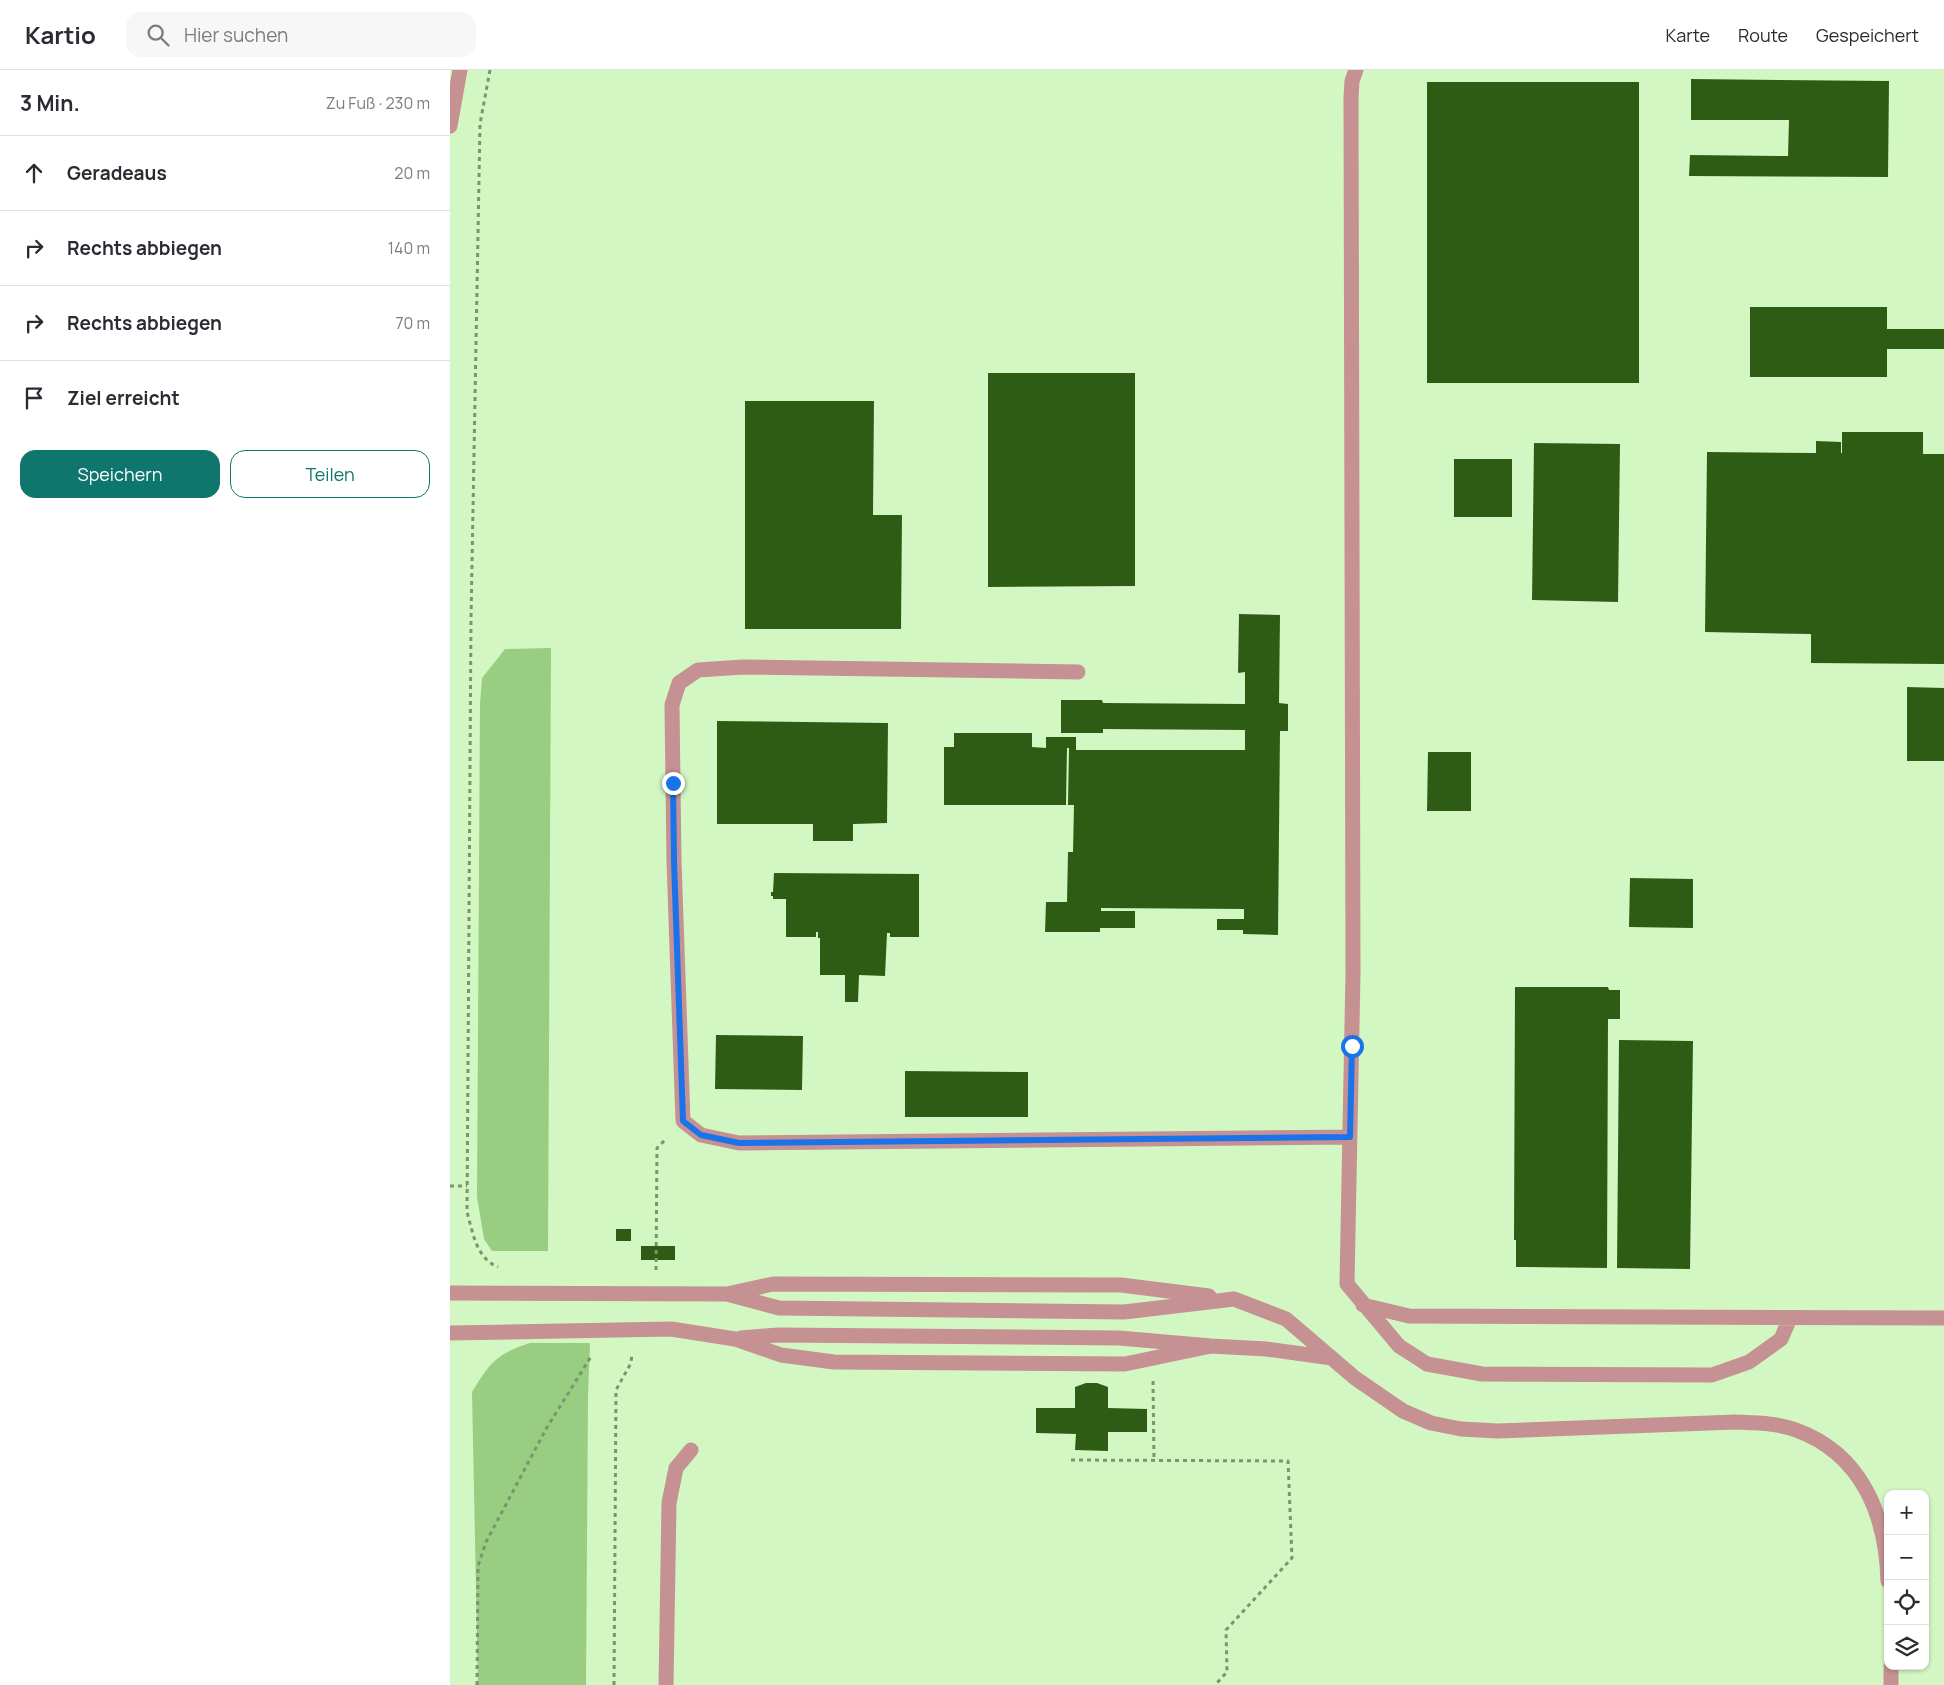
<!DOCTYPE html>
<html lang="de">
<head>
<meta charset="utf-8">
<style>
  body { margin:0; font-family:Manrope,sans-serif; background:#f7f7f7; color:#2b2b33 }
  .controls { position:absolute; right:15px; bottom:15px; display:grid; overflow:hidden; border-radius:10px; box-shadow:0 1px 4px #0004 }
  .controls button { width:45px; height:45px; display:grid; place-items:center; padding:0; border:0; border-bottom:1px solid #e1e1e2; background:#fff; color:#2b2b33; font:25px sans-serif }
  .stop { position:absolute; width:15px; height:15px; margin:-11px; border:4px solid #1a73e8; border-radius:50%; background:#fff }
  .stop.end { background:#1a73e8; border-color:#fff; box-shadow:0 1px 5px #0008 }
  .list { margin:0; padding:0; list-style:none }
  h2 { display:flex; justify-content:space-between; align-items:center; height:65px; margin:0; padding:0 20px; font-size:21px }
  h2 small { font-size:16px; font-weight:400; color:#7c7c81 }
  .list li { display:grid; grid-template-columns:32px 1fr auto; gap:15px; align-items:center; box-sizing:border-box; height:75px; padding:0 20px; border-top:1px solid #e1e1e2 }
  .list b { display:block; font-size:19px; white-space:nowrap }
  .list em { font-size:16px; font-style:normal; color:#7c7c81 }
  .actions { display:flex; gap:10px; padding:15px 20px }
  .actions a { flex:1; padding:11px 0; border:1px solid #0f766e; border-radius:15px; text-align:center; font-size:18px; color:#0f766e }
  .actions .main { background:#0f766e; color:#fff }
  .icon { flex:none; width:28px; height:28px; fill:none; stroke:currentColor; stroke-width:2; stroke-linecap:round; stroke-linejoin:round }
  .map { position:relative; flex:none; width:1494px; height:1615px; overflow:hidden }
  header { display:flex; align-items:center; gap:30px; box-sizing:border-box; height:70px; padding:0 25px; background:#fff; border-bottom:1px solid #e1e1e2 }
  header strong { font-size:24px }
  nav { display:flex; gap:28px; margin-inline-start:auto; font-size:18px }
  .search { width:350px; height:45px; background:#f7f7f7; display:flex; align-items:center; gap:12px; box-sizing:border-box; padding:0 18px; border-radius:15px; color:#7c7c81; font-size:19px }
  main { display:flex }
  aside { flex:1; background:#fff }
  .map>svg:first-child { display:block }
  .green { fill:#99cd81 }
  .building { fill:#2f5c15 }
  .lines { fill:none; stroke-linecap:round; stroke-linejoin:round }
  .path { stroke:#7b9470; stroke-width:3; stroke-dasharray:4 4; stroke-linecap:butt }
  .minor { stroke:#c59193; stroke-width:15 }
  .route { stroke:#1a73e8; stroke-width:6 }
</style>
</head>
<body>
<header>
<strong>Kartio</strong>
<div class="search"><svg class="icon" aria-label="search" viewBox="0 0 24 24"><circle cx="10" cy="10" r="6"/><path d="M15 15l6 6"/></svg>Hier suchen</div>
<nav><a>Karte</a><a>Route</a><a>Gespeichert</a></nav>
</header>
<main>
<aside>
<h2>3 Min.<small>Zu Fuß · 230 m</small></h2>
<ul class="list">
<li><svg class="icon" aria-label="ahead" viewBox="0 0 24 24"><path d="M12 20V5M6 11l6-6 6 6"/></svg><div><b>Geradeaus</b></div><em>20 m</em></li>
<li><svg class="icon" aria-label="right" viewBox="0 0 24 24"><path d="M7 20v-9h11M14 6l5 5-5 5"/></svg><div><b>Rechts abbiegen</b></div><em>140 m</em></li>
<li><svg class="icon" aria-label="right" viewBox="0 0 24 24"><path d="M7 20v-9h11M14 6l5 5-5 5"/></svg><div><b>Rechts abbiegen</b></div><em>70 m</em></li>
<li><svg class="icon" aria-label="arrive" viewBox="0 0 24 24"><path d="M6 21V4h12l-3 4 3 4H6"/></svg><div><b>Ziel erreicht</b></div></li>
</ul>
<div class="actions"><a class="main">Speichern</a><a>Teilen</a></div>
</aside>
<div class="map">
<svg width="1494" height="1615" viewBox="0 0 1494 1615">
  <rect width="100%" height="100%" fill="#d3f7c3"/>
  <!-- green -->
  <path class="green" d="M101 578 98 1181H42L34 1169 27 1127 30 634 32 608 55 579Z
    M80 1273H140L138 1325 136 1615H28L22 1322C40 1293 46 1284 80 1273Z"/>
  <!-- building -->
  <path class="building" d="M1241 9 1439 11 1438 107 1239 106 1240 85 1338 86 1339 50H1241Z
    M977 12H1189V313H977Z
    M1300 237H1437V259H1494V279H1437V307H1300Z
    M538 303H685V516L538 517Z
    M295 331H424L423 445H452L451 559H295Z
    M1392 362H1473V384H1494V594L1361 593V564L1255 562 1257 382 1366 383V371L1391 372V383H1392Z
    M1084 373 1170 374 1168 532 1082 530Z
    M1004 389H1062V447H1004Z
    M789 544 830 545 829 633 838 634V661H830L828 865 793 864V860H767V849H794V839L651 838V841H685V858H650V862H595L596 832H617L618 782H623L624 735H618L619 678H617L616 735H494V677H504V663H582V677L596 678V667H626V680H795V660L653 659V663H611V630H652L653 633 795 634V602L788 603Z
    M1457 617 1494 618V691H1457Z
    M267 651 438 653 437 753 403 754V771H363V754H267Z
    M978 682H1021V741H977Z
    M324 803 469 804V867H440V863H437L435 906 409 905 408 932H395V905H370V868H368V862H366V867H336V829H323V826H321V822H323Z
    M1180 808 1243 809V858L1179 857Z
    M1065 917H1158L1159 920H1170V949H1158L1157 1198 1066 1197V1170H1064Z
    M266 965 353 966 352 1020 265 1019Z
    M1169 970 1243 971 1240 1199 1167 1198Z
    M455 1001 578 1002V1047H455Z
    M166 1159H181V1171H166Z
    M191 1176H225V1190H191Z
    M636 1313H647L658 1317V1338L697 1339V1362H658V1381L625 1380 626 1364 586 1363V1338H625V1317Z"/>
  <g class="lines">
    <!-- path -->
    <path class="path" d="M40 0 30 54 21 549 17 1142C23 1163 26 1188 48 1197
      M0 1116H17
      M206 1200 207 1078 217 1068
      M703 1311 704 1391
      M621 1390 838 1391 842 1488 776 1560 777 1602 765 1615
      M27 1615 28 1496 36 1472 96 1359 142 1285
      M164 1615 166 1320 181 1293 182 1283"/>
    <!-- minor -->
    <path class="minor" d="M906 0 902 11 901 28 903 903 897 1214 949 1276 977 1294 1032 1304 1262 1305 1299 1292 1331 1269 1340 1248
      M0 56 10 0
      M628 602 293 597 248 600 229 613 222 635 224 791 233 1051 251 1065 289 1073 900 1067
      M0 1223 277 1224 323 1214 671 1215 759 1226
      M277 1224 329 1238 674 1242 784 1229 836 1249 905 1308 953 1341 981 1353 1011 1359 1047 1361 1285 1352C1306 1353 1327 1353 1346 1360 1412 1384 1436 1445 1438 1511
      M913 1235 959 1246 1494 1248
      M0 1263 221 1259 285 1269 331 1285 384 1292 675 1294 761 1276
      M291 1268 328 1265 669 1268 761 1276 816 1279 882 1288
      M1441 1596V1615
      M216 1615 219 1433 226 1398 241 1380"/>
  </g>
  <g class="lines">
    <!-- route -->
    <path class="route" d="M223 713 224 791 233 1051 251 1065 289 1073 900 1067 902 976"/>
  </g>
</svg>
<div class="controls">
<button>+</button>
<button>−</button>
<button><svg class="icon" aria-label="locate" viewBox="0 0 24 24"><circle cx="12" cy="12" r="6"/><path d="M12 2v4M12 18v4M2 12h4M18 12h4"/></svg></button>
<button><svg class="icon" aria-label="layers" viewBox="0 0 24 24"><path d="M12 4l9 5-9 5-9-5zM3 14l9 5 9-5"/></svg></button>
</div>
<div class="stop" style="left:902px;top:976px"></div>
<div class="stop end" style="left:223px;top:713px"></div>
</div>
</main>
</body>
</html>
